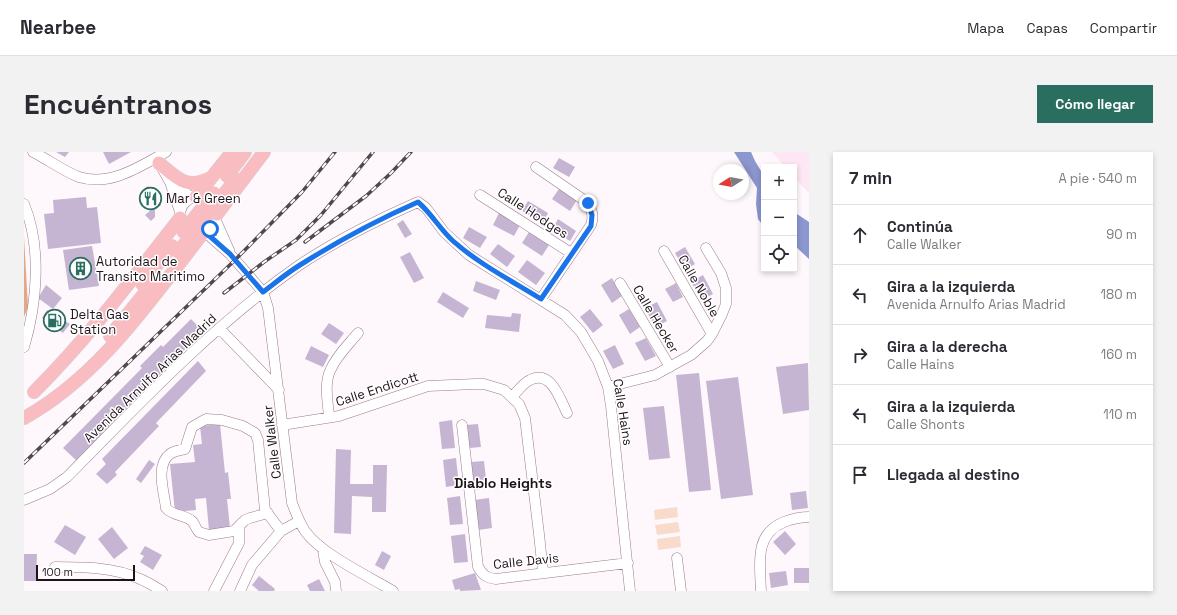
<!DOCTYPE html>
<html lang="es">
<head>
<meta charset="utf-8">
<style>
  body { margin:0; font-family:"Space Grotesk",sans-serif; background:#f2f2f3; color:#2b2b33 }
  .controls { position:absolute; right:12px; top:12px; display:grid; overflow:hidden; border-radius:0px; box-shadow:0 2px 6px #0003 }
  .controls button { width:36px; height:36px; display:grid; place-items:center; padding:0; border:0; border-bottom:1px solid #e1e1e2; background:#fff; color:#2b2b33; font:20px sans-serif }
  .compass { position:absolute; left:689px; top:12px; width:36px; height:36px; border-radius:50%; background:#fff; box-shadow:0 2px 6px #0003; rotate:259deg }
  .scale { position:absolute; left:12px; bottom:10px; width:99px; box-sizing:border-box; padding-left:4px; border:2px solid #1f131a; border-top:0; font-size:11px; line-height:14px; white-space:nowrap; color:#1f131a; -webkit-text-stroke:3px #fff; paint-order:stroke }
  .stop { position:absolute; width:12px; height:12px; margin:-9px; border:3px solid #1a73e8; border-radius:50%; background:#fff }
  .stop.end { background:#1a73e8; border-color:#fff; box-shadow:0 1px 4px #0008 }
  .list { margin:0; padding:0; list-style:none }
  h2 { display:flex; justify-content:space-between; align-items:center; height:52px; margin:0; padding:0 16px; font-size:17px }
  h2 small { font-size:13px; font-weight:400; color:#7c7c81 }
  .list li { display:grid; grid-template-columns:26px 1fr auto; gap:12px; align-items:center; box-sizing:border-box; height:60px; padding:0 16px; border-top:1px solid #e1e1e2 }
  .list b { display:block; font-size:15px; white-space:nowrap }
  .list p { margin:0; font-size:13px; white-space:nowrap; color:#7c7c81 }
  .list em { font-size:13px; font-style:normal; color:#7c7c81 }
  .icon { flex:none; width:22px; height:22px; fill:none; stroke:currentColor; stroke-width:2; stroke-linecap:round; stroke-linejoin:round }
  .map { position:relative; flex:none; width:785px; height:439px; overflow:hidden; border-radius:0px }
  header { display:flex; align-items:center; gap:24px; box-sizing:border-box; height:56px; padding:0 20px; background:#fff; border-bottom:1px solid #e1e1e2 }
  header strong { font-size:19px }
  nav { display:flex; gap:22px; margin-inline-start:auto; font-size:14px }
  .intro { display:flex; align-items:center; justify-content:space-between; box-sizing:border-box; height:96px; padding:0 24px }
  h1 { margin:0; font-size:28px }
  .button { padding:10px 18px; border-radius:0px; background:#2a6e60; color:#fff; font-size:14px; font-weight:700 }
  main { display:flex; gap:24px; padding:0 24px }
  aside { flex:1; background:#fff; border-radius:0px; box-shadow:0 2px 6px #0003 }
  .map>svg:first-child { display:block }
  .built { fill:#ffe6f4 }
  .green { fill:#f9dbcb }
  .forest { fill:#e3a786 }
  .water { fill:#8c96cf }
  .building { fill:#c5b5d2 }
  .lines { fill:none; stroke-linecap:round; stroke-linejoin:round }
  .minor-casing { stroke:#9a7b8d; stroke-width:11 }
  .major-casing { stroke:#d7d5d6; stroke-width:14 }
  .minor { stroke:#fff; stroke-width:10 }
  .major { stroke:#f9bcc0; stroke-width:13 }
  .rail-casing { stroke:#52474e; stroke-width:3.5 }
  .rail { stroke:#fff; stroke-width:2; stroke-dasharray:6; stroke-linecap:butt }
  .major-bridge-casing { stroke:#d7d5d6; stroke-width:14; stroke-linecap:butt }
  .major-bridge { stroke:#f9bcc0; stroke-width:13 }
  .route { stroke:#1a73e8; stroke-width:5 }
  .labels { text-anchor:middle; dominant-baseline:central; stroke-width:3; stroke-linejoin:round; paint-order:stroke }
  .poi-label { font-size:13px; fill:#1f131a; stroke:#fff; text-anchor:start }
  .street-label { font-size:13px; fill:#1f131a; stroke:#fff }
  .neighbourhood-label { font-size:14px; font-weight:bold; fill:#1f131a; stroke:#fff }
</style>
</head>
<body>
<header>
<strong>Nearbee</strong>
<nav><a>Mapa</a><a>Capas</a><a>Compartir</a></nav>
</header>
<div class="intro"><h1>Encuéntranos</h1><a class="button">Cómo llegar</a></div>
<main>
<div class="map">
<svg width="785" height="439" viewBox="0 0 785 439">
  <rect width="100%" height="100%" fill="#fef7fb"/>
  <!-- built -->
  <path class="built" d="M748 0H785V41L770 25V15H761Z"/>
  <!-- green -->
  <path class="green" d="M653 355 654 365 631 368 630 358Z
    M654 370 656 380 633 383 631 373Z
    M656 384 657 395 634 398 633 387Z"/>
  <!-- forest -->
  <path class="forest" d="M0 85 4 155 0 165Z"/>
  <!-- water -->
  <path class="water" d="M710 0H727L731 9 740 24V75L734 67 732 52 733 36Z
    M770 60 785 70V107L770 93Z"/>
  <!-- building -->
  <path class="building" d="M32 0H45L41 5Z
    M79 0H107L85 12Z
    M535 6 551 15 545 25 529 16Z
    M124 34 137 53 131 58V65L127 69 121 63 129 56 118 39Z
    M535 37 553 48 546 59 528 47Z
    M62 45 63 56 73 55 77 91 24 97 20 62 30 61 29 48Z
    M504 49 524 61 519 71 498 59Z
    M475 61 496 73 490 84 469 73Z
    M534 67 552 79 546 89 528 78Z
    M379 68 388 82 381 86 373 72Z
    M445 75 463 85 456 96 439 86Z
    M505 80 525 93 518 104 498 91Z
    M474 92 491 104 483 115 466 102Z
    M68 94 75 134 45 138 39 98Z
    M661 95 671 112 661 118 651 101Z
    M386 100 400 126 390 131 376 105Z
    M503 108 521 121 512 133 494 120Z
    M679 123 689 142 678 148 667 130Z
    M588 126 598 144 588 151 577 133Z
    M452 129 476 138 472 148 449 139Z
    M652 131 659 145 649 150 641 137Z
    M22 133 38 146 29 157 14 146Z
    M419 140 445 156 439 166 413 150Z
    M633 150 643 169 631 175 621 156Z
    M566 157 579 173 569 181 556 165Z
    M605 157 616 175 606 182 595 163Z
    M23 158 46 172 39 181 18 166Z
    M488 161 497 162 495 180 461 176 463 163 487 165Z
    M167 167 179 179 52 308 39 296 118 216 116 214 137 193 139 195Z
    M305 171 320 181 312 192 297 182Z
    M622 186 632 204 621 209 611 191Z
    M591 193 600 212 589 217 579 199Z
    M287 194 305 203 299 215 281 207Z
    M174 209 182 219 132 271 135 274 91 320 93 323 83 332 72 322 82 312 78 307Z
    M784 211 785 258 759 262 752 215Z
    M675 221 687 338 665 340 652 223Z
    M714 225 729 343 697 347 682 229Z
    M640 254 646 306 625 308 619 256Z
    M428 268 431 296 418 297 415 270Z
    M196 272 201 321 204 320 207 347H203L206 376 185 378 182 346 171 347 172 358 151 360 146 312 171 310 169 293 178 292 176 274Z
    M454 272 457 295 445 296 442 273Z
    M312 297 327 298 326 332H349V313H363L362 360H348V345L328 344 327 382 310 381Z
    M432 306 435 333 422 335 419 308Z
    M125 308 131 312 117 331 112 327Z
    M460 309 463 336 450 338 447 310Z
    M782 339 784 356 768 358 766 341Z
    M436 344 439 372 426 373 423 346Z
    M465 346 468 376 454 378 450 348Z
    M41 373 62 385 51 403 30 390Z
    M88 375 104 396 90 407 74 387Z
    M761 379 772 392 761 403 749 390Z
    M441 382 444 410 430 411 427 384Z
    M121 394 138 403 129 418 116 410 120 404 116 402Z
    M358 399 367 404 360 418 351 413Z
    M0 402H13L12 429H0Z
    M770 416H785V431H770Z
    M762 419 764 433 747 436 745 421Z
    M451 421 457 438 436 439V437L431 438 428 428Z
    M235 424 251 437 250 439H235L228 433Z
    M295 427 301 439H286L283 433Z"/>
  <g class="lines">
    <defs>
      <path id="minor" d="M9 0C25 8 39 19 55 25 86 35 117 14 142 0
        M512 15 560 48C568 55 570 64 567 73L517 147
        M138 16 146 30 156 60
        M146 30 169 46
        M456 43 547 101
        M156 63a18 18 0 1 1 36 0a18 18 0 1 1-36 0Z
        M0 52C18 95 13 152 0 195
        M192 69 205 98
        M181 80 206 102 239 140 244 156 268 351C272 361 275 370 281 379 297 402 344 424 369 439
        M640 99 688 182
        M596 131 646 215
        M195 176 255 238
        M584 235 631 223 667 203 683 189 688 182 698 162 702 152V136L697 121 682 96
        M488 245C493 240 499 231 506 228 527 217 536 247 543 261
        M305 265C304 251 300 232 306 219 312 204 325 192 334 181
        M258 273 315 264 404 234 452 232H460L480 238 495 252 501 266 515 382 519 420
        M438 273 454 415C459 423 462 426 472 427L604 411
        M0 348 26 337 43 325C116 251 188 174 274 114 311 89 353 68 394 50L402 56 420 80 445 103 541 163 557 180 574 209 584 235 587 254 606 439
        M244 361 226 366 221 368 210 379 185 383 175 380C172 377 170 371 168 369 160 362 148 364 142 356 140 340 131 313 146 302 150 299 156 298 161 297L168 275 182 267 198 268 219 274 231 281 234 288 241 358 257 379
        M299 398 301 410 311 430 312 439
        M653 406 657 439
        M31 415C60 415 90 415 116 427 124 430 131 435 138 439
        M190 439 215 391V375
        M216 439 228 413 257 379 275 369
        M737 439C736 412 730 382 760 370 768 367 776 365 785 365"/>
      <path id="major" d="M135 11C153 26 163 39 188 25
        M203 24 221 0
        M172 45 208 0
        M193 62 240 0
        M118 132 148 94
        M86 184 133 126
        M10 240C64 186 109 126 156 66
        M0 266C76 224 126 148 179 81"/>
    </defs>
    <!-- minor casing -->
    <use href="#minor" class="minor-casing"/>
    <!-- major casing -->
    <use href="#major" class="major-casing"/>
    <!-- minor -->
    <use href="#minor" class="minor"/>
    <!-- major -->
    <use href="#major" class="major"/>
    <defs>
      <path id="rail" d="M281 90 342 44 367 21 387 0
        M200 141 240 110 272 88 297 63 349 0
        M0 311 211 108 278 40 311 0"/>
    </defs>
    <!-- rail casing -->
    <use href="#rail" class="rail-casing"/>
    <!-- rail -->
    <use href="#rail" class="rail"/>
    <defs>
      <path id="major-bridge" d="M159 80 190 41
        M154 100 212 27"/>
    </defs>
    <!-- major-bridge casing -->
    <use href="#major-bridge" class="major-bridge-casing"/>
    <!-- major-bridge -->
    <use href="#major-bridge" class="major-bridge"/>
  </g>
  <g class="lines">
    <!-- route -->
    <path class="route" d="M186 77 181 80 206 102 239 140C251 131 263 121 276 113 314 89 353 68 394 50 407 61 416 77 429 89 455 112 488 129 517 147L567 74 568 63 564 51"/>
  </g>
  <!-- icons -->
  <defs>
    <symbol id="restaurant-ring" viewBox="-11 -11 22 22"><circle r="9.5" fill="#fff" stroke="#2a6e60" stroke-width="1.5"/><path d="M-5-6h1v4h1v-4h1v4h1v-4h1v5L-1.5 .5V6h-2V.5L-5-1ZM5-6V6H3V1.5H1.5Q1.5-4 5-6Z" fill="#2a6e60"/></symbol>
    <symbol id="building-ring" viewBox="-11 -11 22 22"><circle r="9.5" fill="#fff" stroke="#2a6e60" stroke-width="1.5"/><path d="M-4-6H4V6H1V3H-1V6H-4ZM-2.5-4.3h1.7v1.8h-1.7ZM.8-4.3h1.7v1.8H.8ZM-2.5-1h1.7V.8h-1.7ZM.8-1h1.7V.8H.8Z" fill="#2a6e60"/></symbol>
    <symbol id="fuel-ring" viewBox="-11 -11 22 22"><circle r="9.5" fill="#fff" stroke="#2a6e60" stroke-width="1.5"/><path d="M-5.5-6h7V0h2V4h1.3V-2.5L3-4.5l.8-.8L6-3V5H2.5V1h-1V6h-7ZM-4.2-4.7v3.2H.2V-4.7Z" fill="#2a6e60"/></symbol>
  </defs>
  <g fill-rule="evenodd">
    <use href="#restaurant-ring" x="114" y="34" width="25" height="25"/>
    <use href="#building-ring" x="44" y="104" width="25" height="25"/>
    <use href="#fuel-ring" x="18" y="156" width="25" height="25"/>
  </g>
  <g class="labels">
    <!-- poi labels -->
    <g class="poi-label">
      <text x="142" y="46">Mar &amp; Green</text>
      <text x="72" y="109">Autoridad de<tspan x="72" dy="15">Transito Maritimo</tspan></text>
      <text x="46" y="162">Delta Gas<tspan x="46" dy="15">Station</tspan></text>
    </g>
    <!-- street labels -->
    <g class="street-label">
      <text transform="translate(509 61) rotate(33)">Calle Hodges</text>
      <text transform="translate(675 134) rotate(60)">Calle Noble</text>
      <text transform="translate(632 167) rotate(59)">Calle Hecker</text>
      <text transform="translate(126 226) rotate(-44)">Avenida Arnulfo Arias Madrid</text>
      <text transform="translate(353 237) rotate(-18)">Calle Endicott</text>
      <text transform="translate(599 260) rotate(81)">Calle Hains</text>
      <text transform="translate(248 290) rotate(-97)">Calle Walker</text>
      <text transform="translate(502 409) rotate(-6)">Calle Davis</text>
    </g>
    <!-- neighbourhood labels -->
    <g class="neighbourhood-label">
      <text x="479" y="331">Diablo Heights</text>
    </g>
  </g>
</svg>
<div class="controls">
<button>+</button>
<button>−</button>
<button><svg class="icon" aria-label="locate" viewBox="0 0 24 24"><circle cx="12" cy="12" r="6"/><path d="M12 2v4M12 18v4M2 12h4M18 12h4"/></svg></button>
</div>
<svg class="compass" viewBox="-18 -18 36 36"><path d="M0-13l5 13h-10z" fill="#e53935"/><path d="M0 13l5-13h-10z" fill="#7c7c81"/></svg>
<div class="scale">100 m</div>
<div class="stop" style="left:186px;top:77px"></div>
<div class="stop end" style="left:564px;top:51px"></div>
</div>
<aside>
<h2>7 min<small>A pie · 540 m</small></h2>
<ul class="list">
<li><svg class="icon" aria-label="ahead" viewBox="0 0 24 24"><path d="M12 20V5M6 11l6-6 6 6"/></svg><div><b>Continúa</b><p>Calle Walker</p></div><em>90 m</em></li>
<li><svg class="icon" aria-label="left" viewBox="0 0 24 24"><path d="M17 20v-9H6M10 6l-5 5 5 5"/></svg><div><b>Gira a la izquierda</b><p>Avenida Arnulfo Arias Madrid</p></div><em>180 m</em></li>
<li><svg class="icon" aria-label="right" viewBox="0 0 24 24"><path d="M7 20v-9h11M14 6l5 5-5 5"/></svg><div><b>Gira a la derecha</b><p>Calle Hains</p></div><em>160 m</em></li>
<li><svg class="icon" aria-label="left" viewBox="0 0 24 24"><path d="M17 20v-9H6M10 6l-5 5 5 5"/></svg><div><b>Gira a la izquierda</b><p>Calle Shonts</p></div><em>110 m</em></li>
<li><svg class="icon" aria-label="arrive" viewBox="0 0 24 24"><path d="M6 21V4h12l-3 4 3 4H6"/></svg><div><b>Llegada al destino</b></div></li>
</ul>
</aside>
</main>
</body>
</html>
